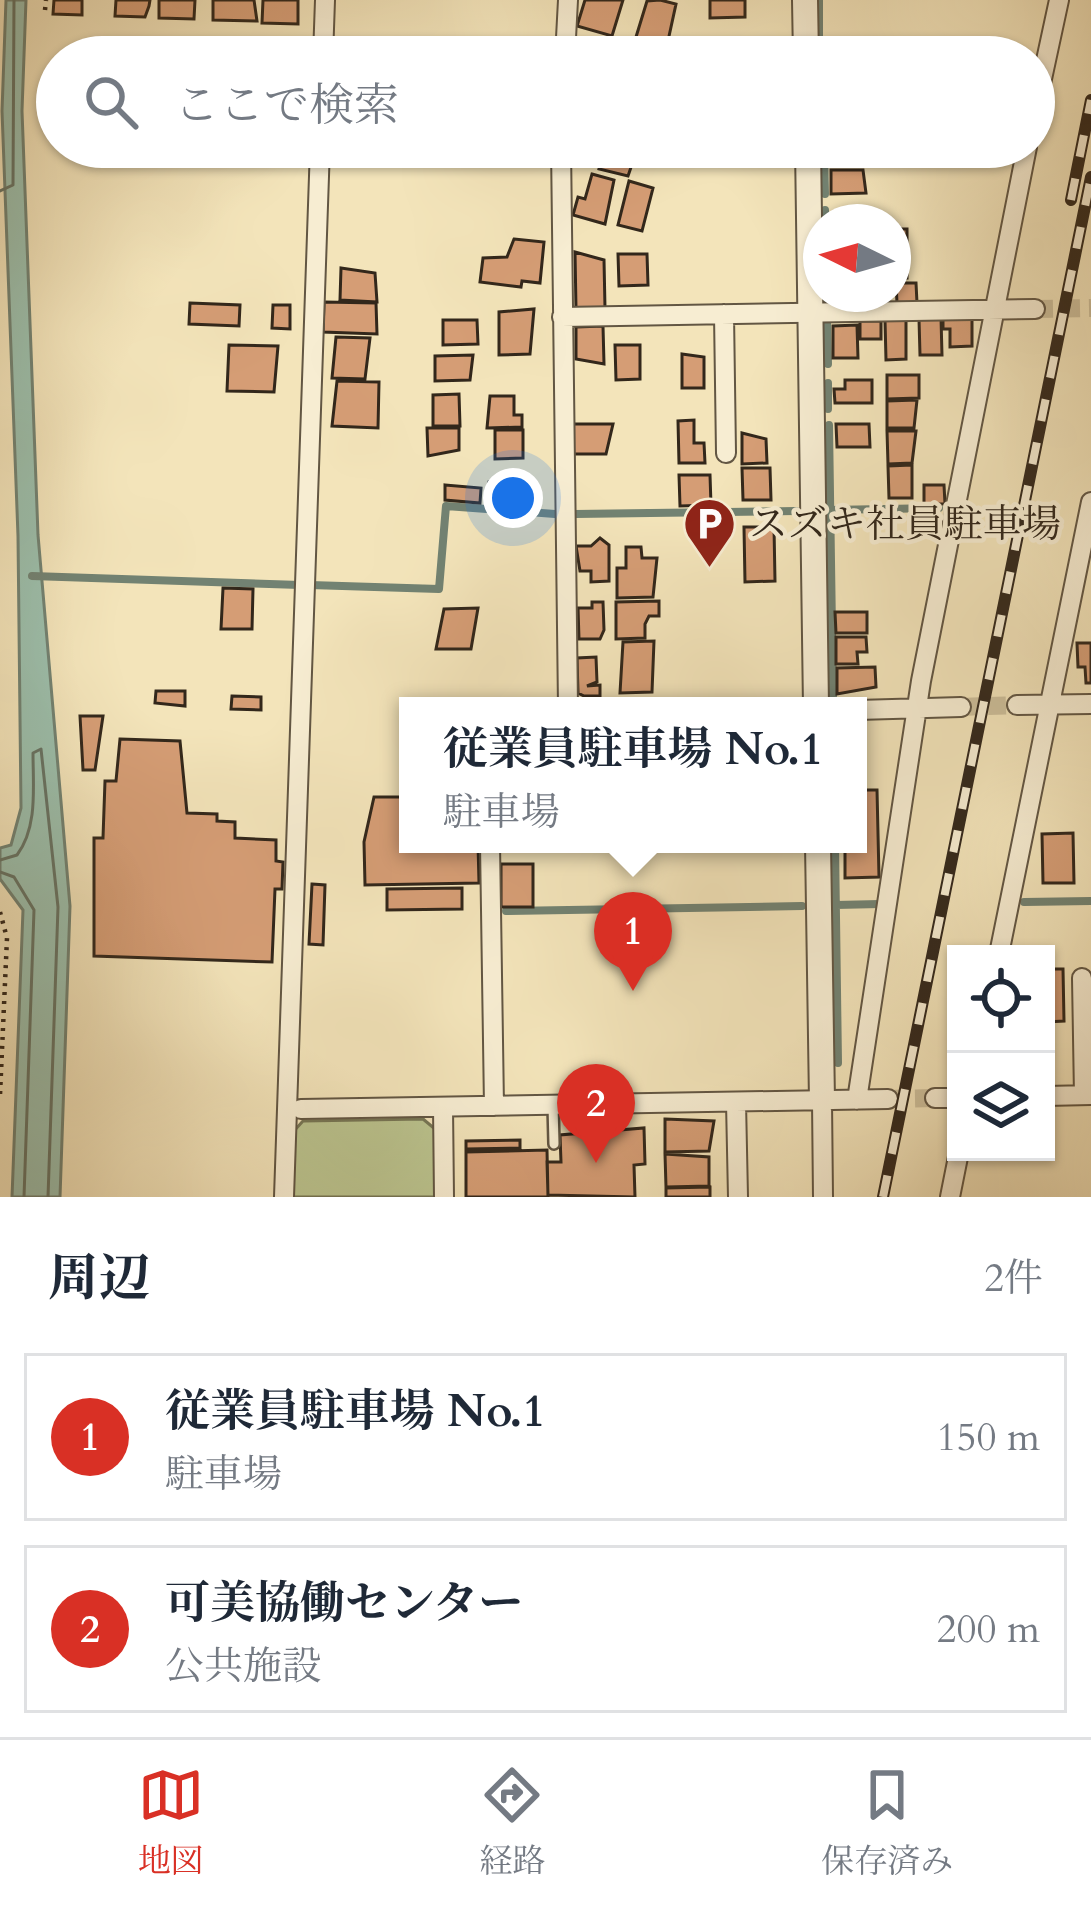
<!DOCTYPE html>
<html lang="ja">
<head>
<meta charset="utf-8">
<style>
  body { margin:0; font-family:Cardo,"Noto Serif JP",serif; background:#f2f2f3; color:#1f2937 }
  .controls { position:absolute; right:36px; bottom:36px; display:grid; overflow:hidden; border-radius:0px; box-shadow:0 3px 9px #0004 }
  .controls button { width:108px; height:108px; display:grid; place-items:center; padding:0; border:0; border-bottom:3px solid #e0e1e3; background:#fff; color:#1f2937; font:60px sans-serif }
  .compass { position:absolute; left:803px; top:204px; width:108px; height:108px; border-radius:50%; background:#fff; box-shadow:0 3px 9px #0004; rotate:275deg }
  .you { position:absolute; left:513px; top:498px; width:42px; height:42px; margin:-30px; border:9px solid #fff; border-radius:50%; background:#1a73e8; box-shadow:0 0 0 18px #1a73e833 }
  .badge { display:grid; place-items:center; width:78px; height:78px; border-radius:50%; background:#d93025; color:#fff; font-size:39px; font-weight:700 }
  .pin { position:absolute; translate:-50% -99px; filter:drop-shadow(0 3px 6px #0008) }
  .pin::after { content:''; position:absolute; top:63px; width:42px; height:36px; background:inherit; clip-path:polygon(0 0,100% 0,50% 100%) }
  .popup { position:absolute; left:399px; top:697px; width:468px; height:156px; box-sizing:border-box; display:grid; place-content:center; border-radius:0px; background:#fff; filter:drop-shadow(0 3px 9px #0005); font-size:39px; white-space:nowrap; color:#747a83 }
  .popup b { font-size:45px; color:#1f2937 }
  .popup::after { content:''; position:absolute; left:50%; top:100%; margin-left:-24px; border:24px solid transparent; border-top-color:#fff }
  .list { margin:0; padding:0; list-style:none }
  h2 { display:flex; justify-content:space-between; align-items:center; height:156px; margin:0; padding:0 48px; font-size:51px }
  h2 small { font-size:39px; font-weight:400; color:#747a83 }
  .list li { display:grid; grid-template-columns:78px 1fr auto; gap:36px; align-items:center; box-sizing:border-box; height:168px; margin:0 24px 24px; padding:0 24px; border:3px solid #e0e1e3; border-radius:0px }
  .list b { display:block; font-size:45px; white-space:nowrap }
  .list p { margin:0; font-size:39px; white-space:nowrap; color:#747a83 }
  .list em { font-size:39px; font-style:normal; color:#747a83 }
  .icon { flex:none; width:66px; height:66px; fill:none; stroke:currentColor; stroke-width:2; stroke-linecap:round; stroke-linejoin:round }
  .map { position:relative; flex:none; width:1091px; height:1197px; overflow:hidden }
  .search { position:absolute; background:#fff; box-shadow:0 3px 9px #0004; left:36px; right:36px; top:36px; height:132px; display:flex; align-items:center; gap:30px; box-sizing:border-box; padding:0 42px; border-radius:66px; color:#747a83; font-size:45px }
  .sheet { height:540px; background:#fff }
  nav { display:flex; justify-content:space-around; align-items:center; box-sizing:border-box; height:168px; border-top:3px solid #e0e1e3; background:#fff; font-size:33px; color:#747a83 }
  nav a { display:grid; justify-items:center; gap:6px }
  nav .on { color:#d93025 }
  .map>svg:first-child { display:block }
  .green { fill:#bbc48f; stroke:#767655; stroke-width:3 }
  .water { fill:#9cbfac; stroke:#728272; stroke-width:3 }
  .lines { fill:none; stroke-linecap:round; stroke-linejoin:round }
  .shore { stroke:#677364; stroke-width:3 }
  .stream { stroke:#728272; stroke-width:8 }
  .building { fill:#d59d75; stroke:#32271b; stroke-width:3 }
  .minor-tunnel { stroke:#ccbe9a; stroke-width:18; stroke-dasharray:18 9; stroke-linecap:butt }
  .service-casing { stroke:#625643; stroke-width:14 }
  .minor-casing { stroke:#625643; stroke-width:22 }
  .tertiary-casing { stroke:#625643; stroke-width:28 }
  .path { stroke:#32271b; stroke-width:4.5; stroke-dasharray:3 6; stroke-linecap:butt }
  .service { stroke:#f7edd2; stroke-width:9 }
  .minor { stroke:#f7edd2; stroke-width:18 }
  .tertiary { stroke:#f7edd2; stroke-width:24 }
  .rail-casing { stroke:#32271b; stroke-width:12 }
  .rail { stroke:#f7edd2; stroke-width:8; stroke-dasharray:22; stroke-linecap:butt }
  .labels { text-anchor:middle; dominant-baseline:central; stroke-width:9; stroke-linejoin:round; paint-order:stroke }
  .poi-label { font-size:39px; fill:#32271b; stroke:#f7edd2; text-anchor:start }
</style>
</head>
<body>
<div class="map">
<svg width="1091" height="1197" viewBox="0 0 1091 1197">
  <rect width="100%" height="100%" fill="#f3e4ba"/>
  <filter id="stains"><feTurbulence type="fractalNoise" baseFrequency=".00167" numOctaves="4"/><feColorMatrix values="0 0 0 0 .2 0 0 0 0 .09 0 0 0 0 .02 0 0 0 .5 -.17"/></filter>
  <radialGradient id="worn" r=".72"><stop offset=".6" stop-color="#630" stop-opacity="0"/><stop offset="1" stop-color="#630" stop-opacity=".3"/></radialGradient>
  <!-- green -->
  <path class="green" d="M423 1119 435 1129 436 1197H291L293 1132 303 1121Z"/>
  <!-- water -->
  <path class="water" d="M6 0H26L22 111 38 535 70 906 60 1197H12L23 910 0 879V848L11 845 21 808 18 536 2 111Z"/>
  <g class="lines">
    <!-- shore -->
    <path class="shore" d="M0 191 13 185 14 0
      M0 860 17 855C38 827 33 787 33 753L41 749 58 907 48 1197
      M0 872 14 877 34 910 24 1197"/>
    <!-- stream -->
    <path class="stream" d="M819 0V45
      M824 147 825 194
      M825 210V217
      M827 294V302
      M827 322 828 364
      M828 383V409
      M829 425 833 698
      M830 510 939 508
      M575 514 796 511
      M32 576 300 585
      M310 585 439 589 446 506 555 514
      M835 844 838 1063
      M1024 902 1091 901
      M836 905 880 904
      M506 911 802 906"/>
  </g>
  <!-- building -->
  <path class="building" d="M54 0H82V15L53 14Z
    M116 0H150L149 6 145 17 115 16Z
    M159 0H195L194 19 159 18Z
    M213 0H254L257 21 213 20Z
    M263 0H298V24L262 23Z
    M585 0H623L612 36 577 26Z
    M660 0 676 4 666 50 636 37 647 1Z
    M710 0H745V17L710 18Z
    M863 42V57H831V43Z
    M605 147H638L628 176 599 169Z
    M841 147H868V165H841Z
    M831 170H863L866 193 831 194Z
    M592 174 614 180 605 224 573 215 578 197 585 199Z
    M629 181 653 188 642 231 618 225Z
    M893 229H907V278L893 279Z
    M514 239 544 242 540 283 522 281 521 287 480 282 483 258 507 257Z
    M575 252 604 260 605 308 576 309Z
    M618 254H647L648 285 619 286Z
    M341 268 375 273 377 302 340 300Z
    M896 283H916L917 303H897Z
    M324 302 376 303 377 334 323 332Z
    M190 303 240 305 239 326 189 324Z
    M273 305H290V329L272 328Z
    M534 309 530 354 499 355V312Z
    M941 318 942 355H920L919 319Z
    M943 319H972V346L950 347V329H943Z
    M443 320H477L478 344 443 345Z
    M885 320H906V359L886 360Z
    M860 321H881V339H860Z
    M857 325 858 358H833V326Z
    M603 326 604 364 576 359V327Z
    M336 337 370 338 365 379 332 378Z
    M229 345 278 346 274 392 227 391Z
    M615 345H640V379L616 380Z
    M682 354 704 357V388H682Z
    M473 355 470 380 435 381V356Z
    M887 375H919V398L887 399Z
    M845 380H872V403H835L834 389H845Z
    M337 381 379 382 378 428 332 426Z
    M459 394 460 426H433V395Z
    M490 396H514V415H522V427L487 428Z
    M917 400 914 428H887V401Z
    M694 420V443H704L705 463H679L678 421Z
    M573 424H613L606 454H573Z
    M836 424H869L870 447H837Z
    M427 428H459V450L428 456Z
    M495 430H523V458L495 459Z
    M887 431H916L912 463 888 464Z
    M742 433 766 439 767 463 742 464Z
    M912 465V498H889L888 466Z
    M742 468H770L771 500H743Z
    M679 475H710L711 505 680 506Z
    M489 482 531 485 529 509 487 505Z
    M445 485 481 488 480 503 445 500Z
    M924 485H944L945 504H924Z
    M744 527H774L775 581 745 582Z
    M600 538 609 545V581L591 582V571H580L576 546H591Z
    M626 547H641L642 558H657L653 597 617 598V568H626Z
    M223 588 253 589 252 629H221Z
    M659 601V616H649L645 624V638L616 639V602Z
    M592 602H603L604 630 600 639H579L578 608H592Z
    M478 608 471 649H436L444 609Z
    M835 612H867V633H836Z
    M836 637H866L867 652H857L858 664H836Z
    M654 641 652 692 620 693 623 642Z
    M1077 643H1091V683H1086L1085 667H1078Z
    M596 657 597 682 587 686 600 685V696H584L578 693 577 658Z
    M875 667 876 687 837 694V668Z
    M156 691H185V706L155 703Z
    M232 696 261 697V710L231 709Z
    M80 716H103L95 770H83Z
    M120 739 180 741 187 813 217 814V821L235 822V838L276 840V861L283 862 282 889H275L272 962 94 956V838H103L105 781H116Z
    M858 790H877L879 877 845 878V844H858Z
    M374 797H408V844H478L479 883 365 885 364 842Z
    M1073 833 1074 883H1043L1042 834Z
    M501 864H533V907H501Z
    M312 884 325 885 323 945 309 944Z
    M462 888V909L387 910V889Z
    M1046 969H1063L1064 1021 1046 1022Z
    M665 1119 714 1121 709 1151 665 1152Z
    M644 1128 645 1164 634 1165 635 1197 548 1195 547 1162H561L560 1135Z
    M520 1140V1148L466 1149V1141Z
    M547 1150 548 1197H466V1152Z
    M665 1154 709 1157V1186L666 1187Z
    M710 1187V1197H666V1188Z"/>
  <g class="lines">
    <!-- minor-tunnel -->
    <path class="minor-tunnel" d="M1035 309 1091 308
      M961 707 1017 705
      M888 1099 935 1098"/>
    <defs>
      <path id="service" d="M553 1105 554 1144"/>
      <path id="minor" d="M323 57 325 0
        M565 57 568 0
        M1034 116 1059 0
        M561 147 568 706
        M724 314 726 453
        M562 317 1035 309
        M1017 705 1091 704
        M858 710 961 707
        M490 844 494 1106
        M999 954 1091 502
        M1082 978 1084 1095
        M1046 1096 1091 1095
        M935 1098H956
        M857 1100 921 681 1027 147
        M822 1101 823 1197
        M736 1102 738 1197
        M443 1107 444 1197
        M301 1109 888 1099
        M284 1197 320 147
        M950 1197 959 1152"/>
      <path id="tertiary" d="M805 0 806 57
        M808 147 816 706
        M818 844 822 1101"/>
    </defs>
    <!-- service casing -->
    <use href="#service" class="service-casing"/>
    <!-- minor casing -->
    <use href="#minor" class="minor-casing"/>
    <!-- tertiary casing -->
    <use href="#tertiary" class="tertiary-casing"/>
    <!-- path -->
    <path class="path" d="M45 10 46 0
      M0 912 7 938 0 1095"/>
    <!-- service -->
    <use href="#service" class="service"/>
    <!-- minor -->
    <use href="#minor" class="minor"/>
    <!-- tertiary -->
    <use href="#tertiary" class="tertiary"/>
    <defs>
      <path id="rail" d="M1071 200 1091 100
        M883 1197 1091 177"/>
    </defs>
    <!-- rail casing -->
    <use href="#rail" class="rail-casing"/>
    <!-- rail -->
    <use href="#rail" class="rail"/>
  </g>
  <!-- icons -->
  <defs>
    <symbol id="parking-pin" viewBox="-11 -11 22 30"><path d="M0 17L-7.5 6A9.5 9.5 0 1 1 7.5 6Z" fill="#8f2418" stroke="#f7edd2"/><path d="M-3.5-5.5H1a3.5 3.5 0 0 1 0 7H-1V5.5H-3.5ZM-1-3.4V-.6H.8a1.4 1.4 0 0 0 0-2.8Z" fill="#fff"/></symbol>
  </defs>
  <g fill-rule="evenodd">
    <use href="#parking-pin" x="680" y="494" width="59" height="81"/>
  </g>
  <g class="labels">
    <!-- poi labels -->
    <g class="poi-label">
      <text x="749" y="524">スズキ社員駐車場</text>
    </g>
  </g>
  <rect width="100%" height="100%" filter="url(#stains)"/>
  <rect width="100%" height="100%" fill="url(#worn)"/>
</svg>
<div class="controls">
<button><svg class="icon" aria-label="locate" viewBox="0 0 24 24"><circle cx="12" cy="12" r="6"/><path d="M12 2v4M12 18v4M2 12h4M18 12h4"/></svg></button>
<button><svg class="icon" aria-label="layers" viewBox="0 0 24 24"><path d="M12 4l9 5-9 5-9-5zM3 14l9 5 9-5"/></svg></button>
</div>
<svg class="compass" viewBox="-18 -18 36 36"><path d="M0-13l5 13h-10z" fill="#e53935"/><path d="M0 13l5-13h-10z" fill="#747a83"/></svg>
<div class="you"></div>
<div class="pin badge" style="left:633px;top:991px">1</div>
<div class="popup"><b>従業員駐車場 No.1</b>駐車場</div>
<div class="pin badge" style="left:596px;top:1163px">2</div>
<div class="search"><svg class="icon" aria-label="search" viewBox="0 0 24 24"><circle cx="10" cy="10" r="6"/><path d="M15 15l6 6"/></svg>ここで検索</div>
</div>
<section class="sheet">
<h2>周辺<small>2件</small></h2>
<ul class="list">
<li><span class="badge">1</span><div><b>従業員駐車場 No.1</b><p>駐車場</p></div><em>150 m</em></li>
<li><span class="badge">2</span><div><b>可美協働センター</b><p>公共施設</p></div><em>200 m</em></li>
</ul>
</section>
<nav>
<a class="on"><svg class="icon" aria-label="map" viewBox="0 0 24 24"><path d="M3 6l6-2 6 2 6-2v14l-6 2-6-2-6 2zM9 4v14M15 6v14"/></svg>地図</a>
<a><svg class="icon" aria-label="directions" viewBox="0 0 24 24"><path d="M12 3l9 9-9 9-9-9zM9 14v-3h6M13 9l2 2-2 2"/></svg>経路</a>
<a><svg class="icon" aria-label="saved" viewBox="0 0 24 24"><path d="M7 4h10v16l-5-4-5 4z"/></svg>保存済み</a>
</nav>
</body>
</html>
